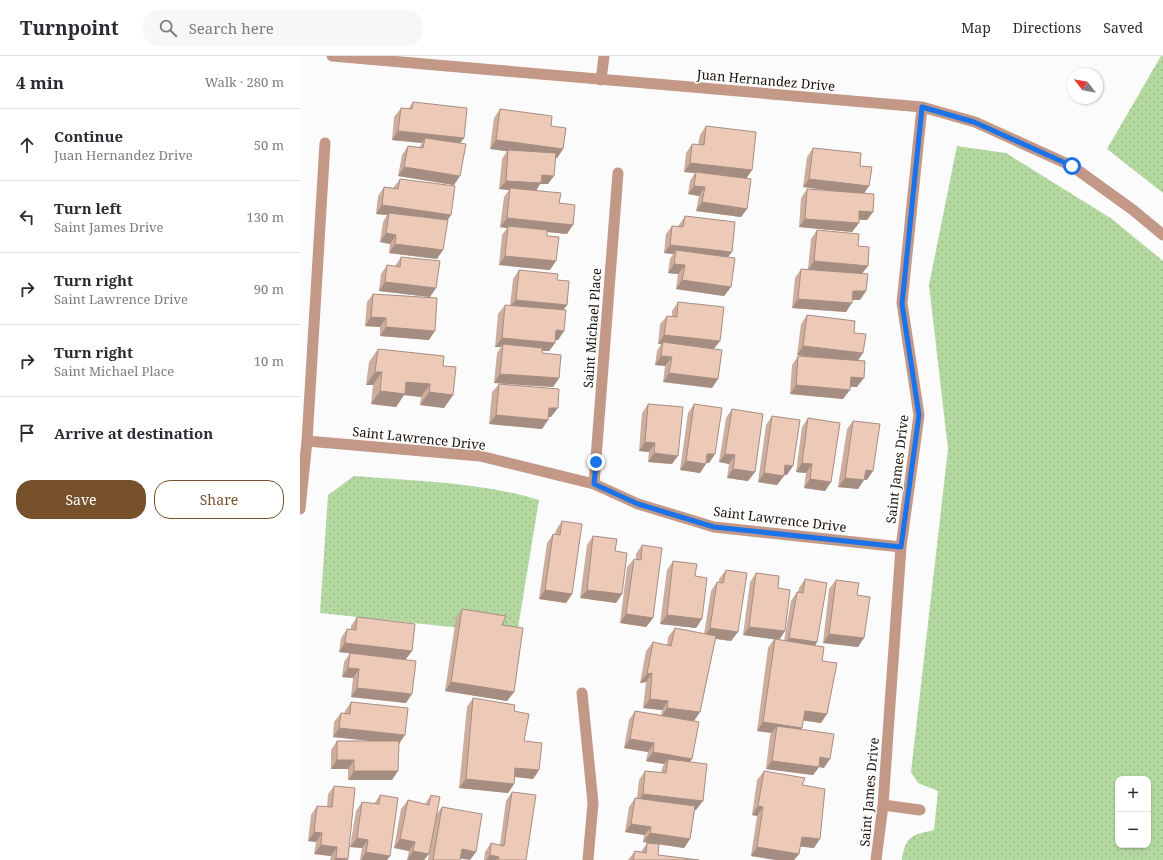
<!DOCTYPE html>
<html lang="en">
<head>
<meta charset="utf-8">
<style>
  body { margin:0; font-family:"Noto Serif",serif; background:#f7f7f7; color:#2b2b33 }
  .controls { position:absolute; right:12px; bottom:12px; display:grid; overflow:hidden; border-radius:8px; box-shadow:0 1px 3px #0004 }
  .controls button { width:36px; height:36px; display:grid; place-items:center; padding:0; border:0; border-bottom:1px solid #e1e1e2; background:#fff; color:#2b2b33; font:20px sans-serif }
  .compass { position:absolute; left:767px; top:12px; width:36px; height:36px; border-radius:50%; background:#fff; box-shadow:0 1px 3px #0004; rotate:301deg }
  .stop { position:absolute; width:12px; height:12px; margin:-9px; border:3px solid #1a73e8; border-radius:50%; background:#fff }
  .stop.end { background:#1a73e8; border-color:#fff; box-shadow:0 1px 4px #0008 }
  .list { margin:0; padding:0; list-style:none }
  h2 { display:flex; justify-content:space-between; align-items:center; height:52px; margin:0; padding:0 16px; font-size:17px }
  h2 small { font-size:13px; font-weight:400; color:#7c7c81 }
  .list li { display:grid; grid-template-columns:26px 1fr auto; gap:12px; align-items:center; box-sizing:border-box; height:72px; padding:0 16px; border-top:1px solid #e1e1e2 }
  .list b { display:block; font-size:15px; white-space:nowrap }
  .list p { margin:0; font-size:13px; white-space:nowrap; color:#7c7c81 }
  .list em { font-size:13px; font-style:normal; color:#7c7c81 }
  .actions { display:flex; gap:8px; padding:12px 16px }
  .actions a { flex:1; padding:9px 0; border:1px solid #77512c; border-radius:16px; text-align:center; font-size:14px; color:#77512c }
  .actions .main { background:#77512c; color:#fff }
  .icon { flex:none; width:22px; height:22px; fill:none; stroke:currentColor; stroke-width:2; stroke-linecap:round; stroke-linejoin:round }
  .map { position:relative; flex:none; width:863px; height:804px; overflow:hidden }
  header { display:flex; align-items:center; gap:24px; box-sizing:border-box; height:56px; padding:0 20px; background:#fff; border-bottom:1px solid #e1e1e2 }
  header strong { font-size:19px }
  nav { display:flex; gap:22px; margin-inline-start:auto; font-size:14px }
  .search { width:280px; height:36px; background:#f7f7f7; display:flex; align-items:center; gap:10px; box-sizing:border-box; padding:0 14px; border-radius:16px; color:#7c7c81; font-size:15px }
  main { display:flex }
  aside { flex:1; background:#fff }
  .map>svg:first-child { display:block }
  .green { fill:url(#green-dots); fill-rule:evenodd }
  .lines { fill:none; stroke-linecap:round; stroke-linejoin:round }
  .minor { stroke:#c39886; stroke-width:11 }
  .wall { fill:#ccad9e }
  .shaded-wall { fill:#a68d81 }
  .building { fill:#edc9b8; stroke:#a68d81 }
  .route { stroke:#1a73e8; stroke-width:5 }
  .labels { text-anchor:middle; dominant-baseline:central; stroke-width:3; stroke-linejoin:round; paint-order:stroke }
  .street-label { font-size:13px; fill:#1a0f08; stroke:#fff }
</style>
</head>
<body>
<header>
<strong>Turnpoint</strong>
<div class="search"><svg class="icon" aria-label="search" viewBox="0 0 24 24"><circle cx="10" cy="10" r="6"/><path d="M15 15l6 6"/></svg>Search here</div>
<nav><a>Map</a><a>Directions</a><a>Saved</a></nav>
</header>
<main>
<aside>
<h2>4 min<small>Walk · 280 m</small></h2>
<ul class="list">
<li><svg class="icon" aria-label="ahead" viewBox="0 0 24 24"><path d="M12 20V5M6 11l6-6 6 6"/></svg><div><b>Continue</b><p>Juan Hernandez Drive</p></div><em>50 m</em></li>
<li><svg class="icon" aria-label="left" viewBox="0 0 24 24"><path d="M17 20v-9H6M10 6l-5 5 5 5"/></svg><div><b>Turn left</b><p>Saint James Drive</p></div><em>130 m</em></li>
<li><svg class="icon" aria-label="right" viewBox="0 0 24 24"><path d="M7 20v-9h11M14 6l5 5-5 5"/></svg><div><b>Turn right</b><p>Saint Lawrence Drive</p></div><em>90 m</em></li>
<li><svg class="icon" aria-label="right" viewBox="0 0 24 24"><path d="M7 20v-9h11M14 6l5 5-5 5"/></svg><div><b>Turn right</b><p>Saint Michael Place</p></div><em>10 m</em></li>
<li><svg class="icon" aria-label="arrive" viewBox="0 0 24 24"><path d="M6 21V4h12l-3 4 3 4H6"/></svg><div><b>Arrive at destination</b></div></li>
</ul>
<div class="actions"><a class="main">Save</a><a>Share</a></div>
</aside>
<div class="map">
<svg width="863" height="804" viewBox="0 0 863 804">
  <defs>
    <pattern id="green-dots" width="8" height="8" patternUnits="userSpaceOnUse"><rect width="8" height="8" fill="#b3d9a1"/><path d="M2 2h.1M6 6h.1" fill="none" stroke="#99b989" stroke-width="1.8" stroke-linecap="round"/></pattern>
  </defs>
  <rect width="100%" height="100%" fill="#fbfbfb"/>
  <!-- green -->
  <path class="green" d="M861 0H863V137L807 93Z
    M657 90 706 97 812 163 863 205V804H602C605 780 612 779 634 774L638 735 618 727 611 716 648 393 629 229ZM818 723H848V789H818Z
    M54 420C115 425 180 426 239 444L217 578 20 557 28 439Z"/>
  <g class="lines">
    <!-- minor -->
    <path class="minor" d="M32 0 622 51 675 66 772 110 833 154 863 179
      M301 24 304 0
      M7 385 180 400 294 428 338 448 414 471 601 491
      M294 428 318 117
      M0 453 7 385 25 87
      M282 637 293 747 288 804
      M583 749 620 754
      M576 804 583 749 601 491 619 359 602 247 622 51"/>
  </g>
  <!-- wall -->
  <path class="wall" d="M113 46 164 82 160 87 154 129 98 120 102 99 108 90 119 92 122 87 92 84 94 61 101 52 108 53Z
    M200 53 251 70 263 93 257 102H256L248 128H240L236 135 259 147 267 178 247 176V180L250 214 199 209 202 179 207 172 200 171 204 141 209 134 199 133 202 103 207 95 190 93 194 62Z
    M406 70 452 114 446 122 441 161 396 155 399 140 388 138 390 125 395 117 384 116 386 97 392 88 398 89 400 79Z
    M513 92 560 110 564 137 573 156 567 164H559V167L552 176 499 171 501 142 507 133 532 135 503 131 507 101Z
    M100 123 151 159 147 164 137 203 89 197 90 188 80 186 83 166 87 159 76 158 78 140 84 131 93 132Z
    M385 160 428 201 431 231 424 240 376 233 378 218 368 217 370 203 373 198 364 197 366 178 372 170H378L379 169Z
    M517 174 558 190 562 218 566 235 560 244H552L546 256 492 252 495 222 501 213H508L511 183Z
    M101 201 130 241 79 235 81 218 87 209 95 210Z
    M219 214 257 224 267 249 263 254 264 275 258 284H255V287L249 295H242V297L259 322 253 331 194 327 197 297 201 291H195L198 258 205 249 210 250 213 223Z
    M73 238 129 284 80 280V271L65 270 67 246Z
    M378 246 414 293 418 323 412 332 363 326 365 310 355 309 357 295 361 288H358L360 268 367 260H372V255Z
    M507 259 554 277 558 304 557 331H550L543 343 490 338 492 309 498 300 521 301 497 299 501 268Z
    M78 293 143 310 153 339 144 352 120 349 121 341 104 339 96 351 71 348 73 329H66L69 306Z
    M199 328 251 361H249L248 364 242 373 189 368 192 336Z
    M348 348 372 408 348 406 349 396 339 395 342 357Z
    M394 348 415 398 409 407H406L400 417 380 414 388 357Z
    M432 353 455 416 448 425 427 422 429 408 419 406 426 362Z
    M472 360 487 419H484L477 429 458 426 466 369Z
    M508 362 531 426 525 435 504 432 506 417 496 416 502 371Z
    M553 365 567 424 564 423 558 433 538 431 547 373Z
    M262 465 272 538 266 547 239 543 247 487 253 478 255 479 256 474Z
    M293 480 315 495 322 538 316 547 280 542 287 489Z
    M342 489 353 562 346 571 320 567 327 511 334 503H336V498Z
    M373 505 395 520 402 563 396 572 360 568 367 514Z
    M426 514 431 585 415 583 394 665 381 663 390 706 396 754 395 753 390 783 384 792 359 788 358 799 399 804H328L335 795 341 796 347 787H351L343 786 344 779 325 776 329 751 335 742H337L339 724 345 715 361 717 362 712 364 708 346 705 348 696 324 692 329 664 335 655 361 659 362 654 343 652 346 626 340 627 346 595 353 586 367 589 368 581 375 572 404 578 411 535 417 526 419 527V523Z
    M456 517 478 532 485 575 479 584 484 585 491 545 497 536H498L499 532 505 523 517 586 515 590 522 605 521 667 503 664 501 673 524 712 519 711 513 719 466 713 470 679 472 677 457 675 468 592 474 583 443 579 450 526Z
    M536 524 557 539 558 591 523 587 529 533Z
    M162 553 202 569 214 636 207 645 145 635 156 562Z
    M57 561 112 595 105 604 106 647 51 641 53 622 42 621 44 606 50 597 39 596 41 582 47 573H51V570Z
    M173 642 214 655 224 685 239 714 233 723 214 721V728L208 737 159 732 167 651Z
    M51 646 99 688 92 724H48V713H31V694L37 685H72L33 681 34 666 41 657 44 658 45 655Z
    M464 715 502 729 514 792 500 790 499 798 494 804H476L451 800 457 760 452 759 457 724Z
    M34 730 47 804H30L31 800 14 798 16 786 8 785 11 759 17 750 27 751 28 738Z
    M212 736 226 804H184L185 796 191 787 200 789 206 745Z
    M80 739 90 800 87 804H60L62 792 50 791 56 755 62 746 74 748Z
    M131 739 137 758 142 751 160 803V804H128L132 782 129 798 124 804H107L109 795 94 792 101 753 108 744 125 748Z"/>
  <!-- shaded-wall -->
  <path class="shaded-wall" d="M98 75 164 82 157 91 125 82 122 87 92 84Z
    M196 84 263 93 257 102 190 93Z
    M390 107 452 114 446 123 396 116 395 117 384 116Z
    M104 111 160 120 154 129 98 120Z
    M242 119 254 120 248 128H240L235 136 210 132 209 134 199 133 206 125Z
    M509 123 569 130 563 139 503 131Z
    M394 130 405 131 399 140 388 138Z
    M402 146 447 153 441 161 396 155Z
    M82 149 151 159 145 168 89 157 87 159 76 158Z
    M559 155 573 156 567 164 553 163Z
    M207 162 273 169 267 178 208 172V170L207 172 200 171Z
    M505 163 559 167 552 176 499 171Z
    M86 177 96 179 90 188 80 186Z
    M95 188 143 194 137 203 89 197Z
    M370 189 432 196 425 205 376 194 373 198 364 197Z
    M205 200 256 205 250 214 199 209Z
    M514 205 568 210 561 219 508 214Z
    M374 208 385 209 378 218 368 217Z
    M382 224 431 231 424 240 376 233Z
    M85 226 136 232 130 241 79 235Z
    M553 235H566L560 244H547Z
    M498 243 552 247 546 256 492 252Z
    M216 244 267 249 260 258 209 252Z
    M71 261 86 262 80 271 65 270Z
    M86 271 135 275 129 284 80 280Z
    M256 274 264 275 258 284 249 283Z
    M364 279 420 285 413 294 363 286 361 288H358Z
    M202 282 255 287 249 295 203 292V288L201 291H195Z
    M503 290 563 297 557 306 497 299Z
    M361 300 372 301 365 310 355 309Z
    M75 316H82L73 329H66Z
    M369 317 418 323 412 332 363 326Z
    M200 318 259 322 253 331 194 327Z
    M551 321 564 322 557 331 544 330Z
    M106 326 130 328 121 341 104 339 96 351 71 348 80 335Z
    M496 329 550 334 543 343 490 338Z
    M129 336 153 339 144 352 120 349Z
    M249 352H258L251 361H243Z
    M196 359 248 364 242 373 189 368Z
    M345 386 355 387 349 396 339 395Z
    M354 397 378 400 372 408 348 406Z
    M407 398H415L409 407 401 406Z
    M425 398 435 399 429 408 419 406Z
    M386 405 406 408 400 417 380 414Z
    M502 407 512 408 506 417 496 416Z
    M485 409 493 410 487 419 479 418Z
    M433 413 455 416 448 425 427 422Z
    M566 414 573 415 567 424 559 423Z
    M464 417 484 420 477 429 458 426Z
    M545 422 564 424 558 433 538 431Z
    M510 423 531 426 525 435 504 432Z
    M245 534 272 538 266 547 239 543Z
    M287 534 322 538 316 547 280 542Z
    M326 558 353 562 346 571 320 567Z
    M367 559 402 563 396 572 360 568Z
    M449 571 485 575 479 584 443 579Z
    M410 572 438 576 431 585 404 581Z
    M529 578 564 582 558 591 523 587Z
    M489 582 517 586 511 595 483 591Z
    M45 587 112 595 105 604 39 596Z
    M48 612 59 613 53 622 42 621Z
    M352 617 346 626 340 627 347 618Z
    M151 626 214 636 207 645 145 635Z
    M57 632 112 638 106 647 51 641Z
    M350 643 368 645 362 654 343 652Z
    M367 652 400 656 394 665 361 661Z
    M505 655 527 658 521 667 499 664Z
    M463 666 502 672 496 681 477 670 472 677 457 675Z
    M39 672 105 679 99 688 33 681Z
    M330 683 354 687 348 696 324 692Z
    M353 696 392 703 386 712 368 703 364 708 346 705Z
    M520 701 530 703 524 712 519 711 513 719 466 713 472 705Z
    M37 704H54L48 713H31Z
    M215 712 239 714 233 723 209 720Z
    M54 715H98L92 724H48Z
    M166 723 214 728 208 737 159 732Z
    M343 738 403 745 396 754 337 747Z
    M458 750 463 751 457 760 452 759Z
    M331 768 351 771 344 779 325 776Z
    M14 776 22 777 16 786 8 785Z
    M350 777 390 783 384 792 343 786Z
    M502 781 520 783 514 792 495 790Z
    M57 782 68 784 62 792 50 791Z
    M100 783 115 786 109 795 94 792Z
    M21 789 37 791 31 800 14 798Z
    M457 791 499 798 494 804H476L451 800Z
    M162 793 176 796 170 804 156 802Z
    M113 795 129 798 124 804H107Z
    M66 796 90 800 87 804H61Z
    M190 799 199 801 196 804H186Z
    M36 802 48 803 47 804H34Z"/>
  <!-- building -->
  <path class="building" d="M113 46 167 52 164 82 98 75 101 52 112 53Z
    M200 53 252 60 251 70 266 72 263 93 196 84Z
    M406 70 456 76 452 114 390 107 392 88 404 89Z
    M125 82 166 88 160 120 104 111 108 90 123 92Z
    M513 92 561 97 560 110 572 111 569 130 509 123Z
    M208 94 256 97 254 120 242 119 241 127 206 125Z
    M396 116 451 123 447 153 402 146 405 131 394 130Z
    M100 123 155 130 151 159 82 149 84 131 98 133Z
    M210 132 261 137 259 147 275 149 273 169 207 162Z
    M507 133 574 138 573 156 559 155V167L505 163Z
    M89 157 148 164 143 194 95 188 96 179 86 177Z
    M385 160 435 166 432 196 370 189 372 170 383 171Z
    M208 170 247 174V180L259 181 256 205 205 200Z
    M517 174 559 178 558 190 569 191 568 210 514 205Z
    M376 194 435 202 431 231 382 224 385 209 374 208Z
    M101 201 140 205 136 232 85 226 87 209 100 211Z
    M501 213 568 218 566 235H553L552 247 498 243Z
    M219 214 258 218 257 224 269 225 267 249 216 244Z
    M73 238 137 242 135 275 86 271V262L71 261Z
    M378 246 424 251 420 285 364 279 367 260 377 261Z
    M205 249 266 254 264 275 256 274 255 287 202 282Z
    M507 259 555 265 554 277 566 278 563 297 503 290Z
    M363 286 422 294 418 323 369 317 372 301 361 300Z
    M203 288 242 292V297L261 299 259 322 200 318Z
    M78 293 144 300 143 310 156 311 153 339 129 336 130 328 106 326 105 338 80 335 82 316H75Z
    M498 300 565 305 564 322 551 321 550 334 496 329Z
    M199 328 259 333 258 352H249L248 364 196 359Z
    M348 348 383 351 378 400 354 397 355 387 345 386Z
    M394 348 422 352 415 398H407L406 408 386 405Z
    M432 353 463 358 455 416 433 413 435 399 425 398Z
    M472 360 500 364 493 410 485 409 484 420 464 417Z
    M508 362 540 367 531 426 510 423 512 408 502 407Z
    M553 365 580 368 573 415 566 414 564 424 545 422Z
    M262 465 282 468 272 538 245 534 253 478 260 479Z
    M293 480 317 483 315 495 327 497 322 538 287 534Z
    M342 489 362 492 353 562 326 558 334 503 341 504Z
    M373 505 397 508 395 520 407 522 402 563 367 559Z
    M426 514 447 517 438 576 410 572 417 526 423 527Z
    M456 517 479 520 478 532 490 534 485 575 449 571Z
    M505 523 527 527 517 586 489 582 497 536 503 537Z
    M536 524 559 527 557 539 570 541 564 582 529 578Z
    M162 553 206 560 202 569 223 572 214 636 151 626Z
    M57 561 115 568 112 595 45 587 47 573 56 574Z
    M375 572 416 580 400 656 367 652 368 645 350 643 352 617 347 618 353 586 371 590Z
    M475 583 524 591 522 605 537 607 527 658 505 655 502 672 463 666Z
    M50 597 116 605 112 638 57 632 59 613 48 612Z
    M173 642 215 649 214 655 229 658 224 685 242 687 239 714 215 712 214 728 166 723Z
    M51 646 108 652 105 679 39 672 41 657 50 658Z
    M335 655 399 666 392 703 353 696 354 687 330 683Z
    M477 670 534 678 530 703 520 701 519 711 472 705Z
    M37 685H99L98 715H54V704H37Z
    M368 703 407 708 403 745 343 738 345 715 366 717Z
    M464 715 505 722 502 729 525 733 520 783 502 781 499 798 457 791 463 751 458 750Z
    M34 730 55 732 48 803 36 802 37 791 21 789 22 777 14 776 17 750 32 751Z
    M212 736 236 739 226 804H198L199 801 190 799 191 787 204 790Z
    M80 739 98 742 90 800 66 796 68 784 57 782 62 746 79 748Z
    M131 739 140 741 129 798 113 795 115 786 100 783 108 744 129 749Z
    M335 742 395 750 390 783 350 777 351 771 331 768Z
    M142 751 182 758 176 796 162 793 160 804H133Z
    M347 787 359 788 358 799 399 804H333L335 795 346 797Z"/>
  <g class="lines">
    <!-- route -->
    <path class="route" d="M296 406 294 428 338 448 414 471 601 491 619 359 602 248 622 51 674 66 772 110"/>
  </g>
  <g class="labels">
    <!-- street labels -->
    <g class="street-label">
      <text transform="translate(466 24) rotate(5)">Juan Hernandez Drive</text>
      <text transform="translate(292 272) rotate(-86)">Saint Michael Place</text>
      <text transform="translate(119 382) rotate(6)">Saint Lawrence Drive</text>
      <text transform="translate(597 413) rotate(-83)">Saint James Drive</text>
      <text transform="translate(480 463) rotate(7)">Saint Lawrence Drive</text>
      <text transform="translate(569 736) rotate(-85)">Saint James Drive</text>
    </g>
  </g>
</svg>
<div class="controls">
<button>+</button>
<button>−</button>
</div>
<svg class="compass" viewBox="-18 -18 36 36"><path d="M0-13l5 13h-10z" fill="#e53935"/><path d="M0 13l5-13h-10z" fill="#7c7c81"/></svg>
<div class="stop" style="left:772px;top:110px"></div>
<div class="stop end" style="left:296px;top:406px"></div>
</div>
</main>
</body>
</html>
